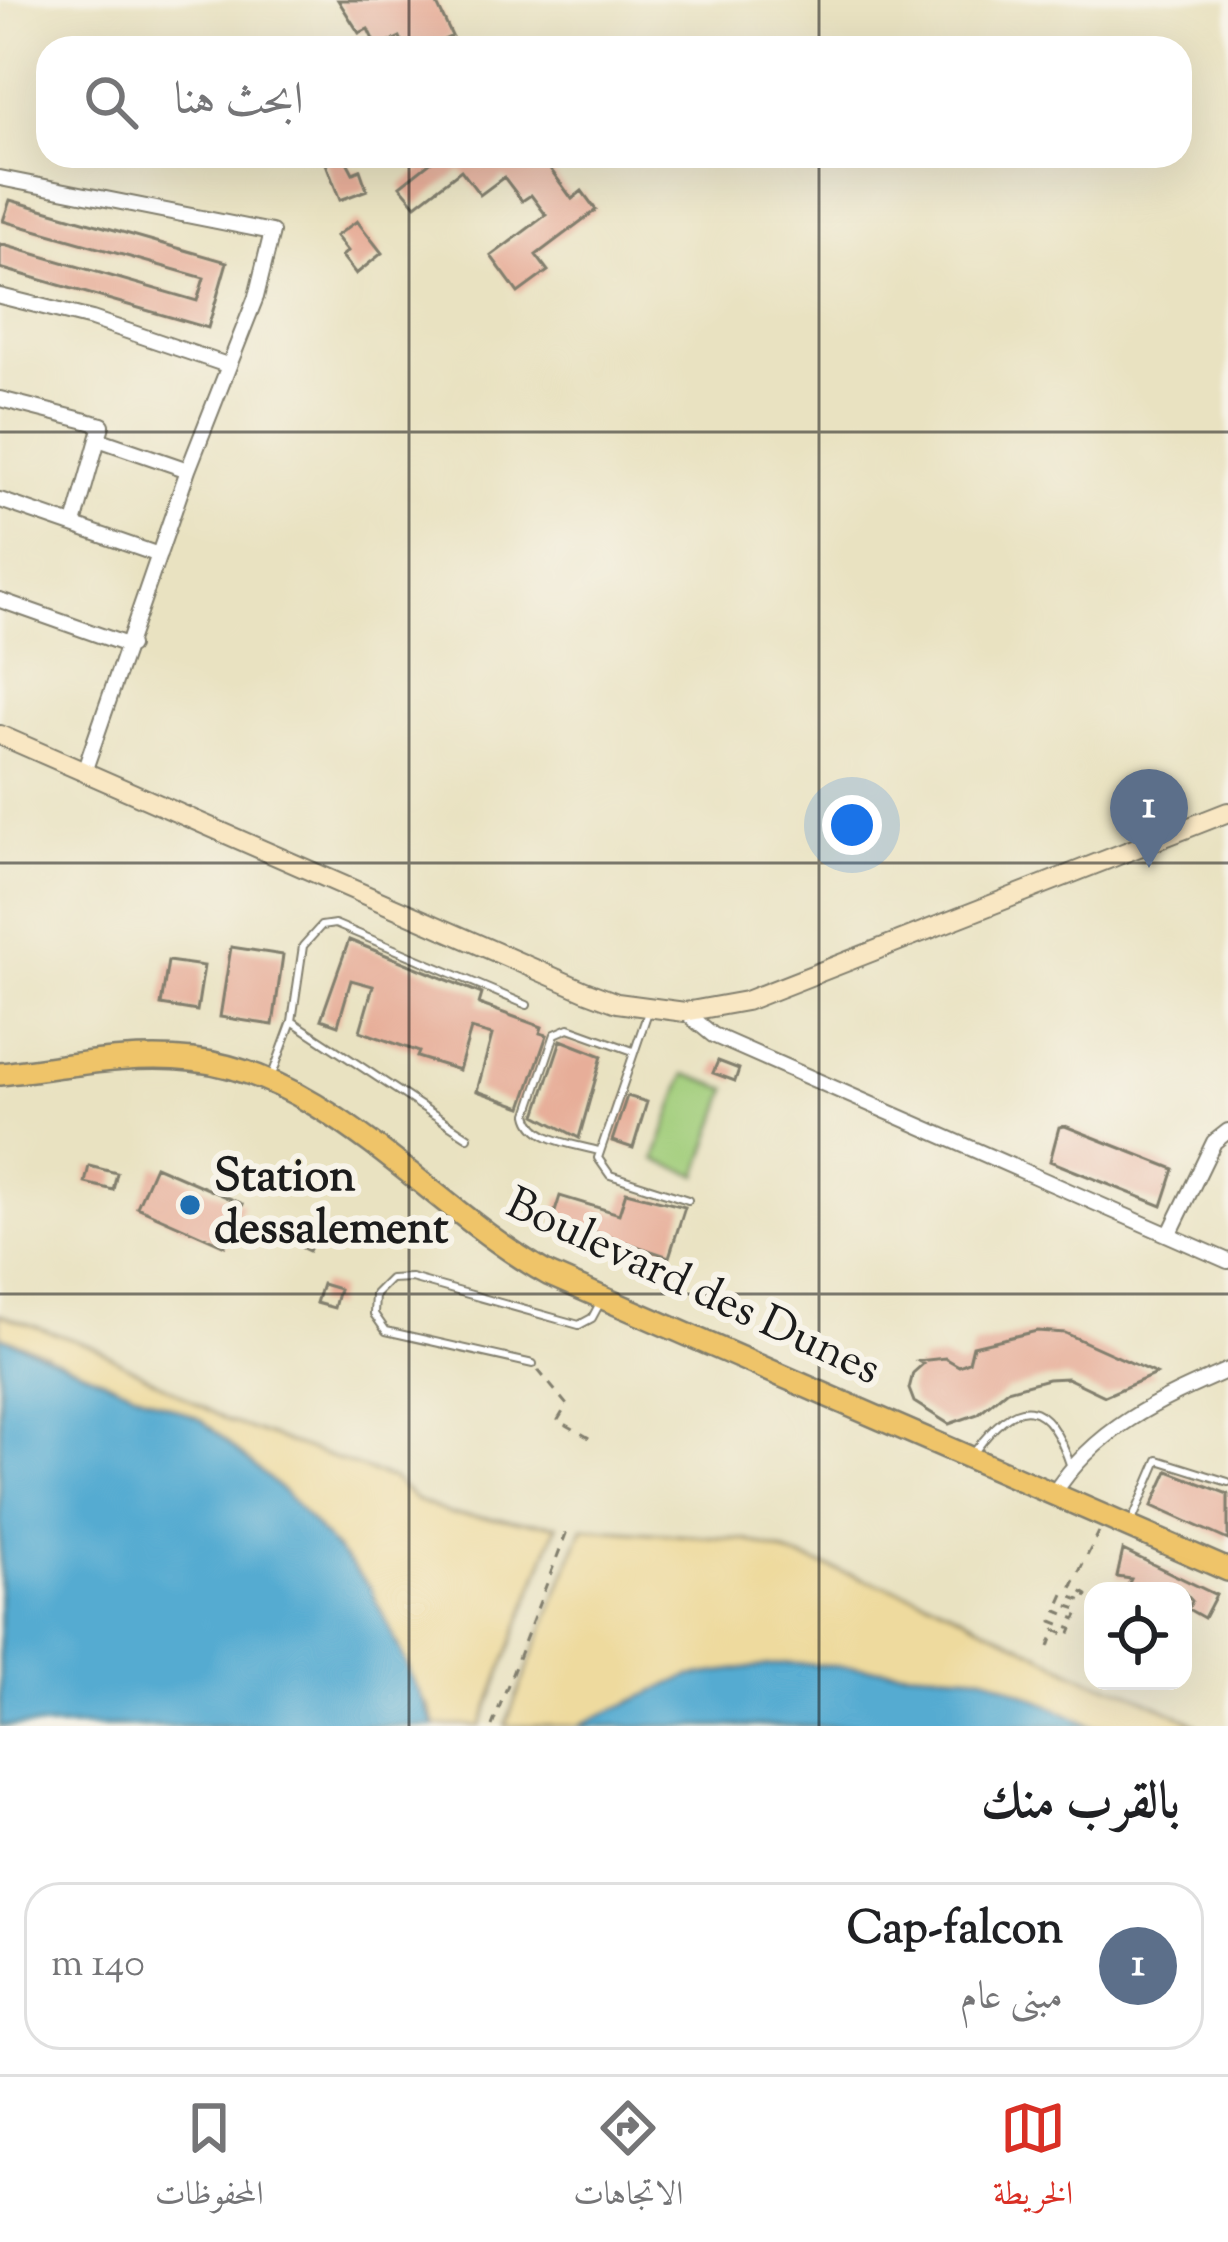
<!DOCTYPE html>
<html lang="ar">
<head>
<meta charset="utf-8">
<style>
  body { margin:0; font-family:"Sorts Mill Goudy",Amiri,serif; background:#f6f6f6; color:#202124; direction:rtl }
  .controls { position:absolute; right:36px; bottom:36px; display:grid; overflow:hidden; border-radius:24px; box-shadow:0 12px 48px #0002 }
  .controls button { width:108px; height:108px; display:grid; place-items:center; padding:0; border:0; border-bottom:3px solid #e0e0e0; background:#fff; color:#202124; font:60px sans-serif }
  .you { position:absolute; left:852px; top:825px; width:42px; height:42px; margin:-30px; border:9px solid #fff; border-radius:50%; background:#1a73e8; box-shadow:0 0 0 18px #1a73e833 }
  .badge { display:grid; place-items:center; width:78px; height:78px; border-radius:50%; background:#d93025; color:#fff; font-size:39px; font-weight:700 }
  .pin { position:absolute; translate:-50% -99px; filter:drop-shadow(0 3px 6px #0008) }
  .pin::after { content:''; position:absolute; top:63px; width:42px; height:36px; background:inherit; clip-path:polygon(0 0,100% 0,50% 100%) }
  .list { margin:0; padding:0; list-style:none }
  h2 { display:flex; justify-content:space-between; align-items:center; height:156px; margin:0; padding:0 48px; font-size:51px }
  h2 small { font-size:39px; font-weight:400; color:#757577 }
  .list li { display:grid; grid-template-columns:78px 1fr auto; gap:36px; align-items:center; box-sizing:border-box; height:168px; margin:0 24px 24px; padding:0 24px; border:3px solid #e0e0e0; border-radius:36px }
  .list b { display:block; font-size:45px; white-space:nowrap }
  .list p { margin:0; font-size:39px; white-space:nowrap; color:#757577 }
  .list em { font-size:39px; font-style:normal; color:#757577 }
  .icon { flex:none; width:66px; height:66px; fill:none; stroke:currentColor; stroke-width:2; stroke-linecap:round; stroke-linejoin:round }
  .map { position:relative; flex:none; width:1228px; height:1726px; overflow:hidden; direction:ltr }
  .search { position:absolute; background:#fff; box-shadow:0 12px 48px #0002; left:36px; right:36px; top:36px; height:132px; display:flex; align-items:center; gap:30px; box-sizing:border-box; padding:0 42px; border-radius:36px; color:#757577; font-size:45px }
  .sheet { height:348px; background:#fff }
  nav { display:flex; justify-content:space-around; align-items:center; box-sizing:border-box; height:168px; border-top:3px solid #e0e0e0; background:#fff; font-size:33px; color:#757577 }
  nav a { display:grid; justify-items:center; gap:6px }
  nav .on { color:#d93025 }
  .map>svg:first-child { display:block }
  .green { fill:#a1cd7a; stroke:#5e744b; stroke-width:3 }
  .sand { fill:#eeda9e; stroke:#857b5d; stroke-width:3 }
  .water { fill:#54abd1; stroke:#386476; stroke-width:3 }
  .building { fill:#e7ae99 }
  .lines { fill:none; stroke-linecap:round; stroke-linejoin:round }
  .service-casing { stroke:#827f6e; stroke-width:10 }
  .minor-casing { stroke:#827f6e; stroke-width:18 }
  .secondary-casing { stroke:#827f6e; stroke-width:22 }
  .primary-casing { stroke:#827f6e; stroke-width:26 }
  .path { stroke:#827f6e; stroke-width:3; stroke-dasharray:9 9; stroke-linecap:butt }
  .service { stroke:#fff; stroke-width:6 }
  .minor { stroke:#fff; stroke-width:14 }
  .secondary { stroke:#f9e7c3; stroke-width:18 }
  .primary { stroke:#efc469; stroke-width:21 }
  .grid { fill:none; stroke:#1c1c1c; stroke-width:3; stroke-opacity:0.55 }
  .poi-dot { fill:#1f6fb2; stroke:#f7f3e8; stroke-width:4.5 }
  .labels { text-anchor:middle; dominant-baseline:central; stroke-width:12; stroke-linejoin:round; paint-order:stroke }
  .poi-label { font-size:45px; font-weight:bold; fill:#1c1c1c; stroke:#f7f3e8; text-anchor:start }
  .street-label { font-size:45px; fill:#1c1c1c; stroke:#f7f3e8 }
</style>
</head>
<body>
<div class="map">
<svg width="1228" height="1726" viewBox="0 0 1228 1726">
  <rect width="100%" height="100%" fill="#f7f3e8"/>
  <filter id="ink" filterUnits="userSpaceOnUse"><feTurbulence type="fractalNoise" baseFrequency=".00833" numOctaves="2"/><feDisplacementMap in="SourceGraphic" scale="24" xChannelSelector="R" yChannelSelector="G"/><feConvolveMatrix kernelMatrix="1 2 1 2 8 2 1 2 1" color-interpolation-filters="sRGB"/></filter>
  <filter id="wash" filterUnits="userSpaceOnUse"><feTurbulence type="fractalNoise" baseFrequency=".004" numOctaves="4" result="noise"/><feDisplacementMap in="SourceGraphic" scale="48" xChannelSelector="R" yChannelSelector="G"/><feGaussianBlur stdDeviation="2.7" result="paint"/><feColorMatrix in="noise" values="0 0 0 0 0 0 0 0 0 0 0 0 0 0 0 0 0 1.4 0 .05"/><feComposite in="paint" operator="in"/></filter>
  <g filter="url(#wash)">
    <rect width="100%" height="100%" fill="#e9e2c1"/>
    <!-- green -->
    <path class="green" d="M685 1074 728 1089 698 1175 655 1160Z"/>
    <!-- sand -->
    <path class="sand" d="M0 1314 94 1347 228 1421 393 1479 416 1500 450 1514 557 1525 481 1726H435L429 1706 46 1353 0 1336Z
      M583 1528 746 1540 935 1602 1093 1681 1125 1690 1200 1726H1094L984 1675 577 1726H505Z"/>
    <!-- water -->
    <path class="water" d="M0 1336 202 1420 285 1493 370 1587 435 1726H0Z
      M786 1663 984 1675 1094 1726H577L689 1676Z"/>
    <g id="blocks">
      <!-- building -->
      <path class="building" d="M338 0H435L452 36 426 48H405L400 37 377 48 368 29 359 33Z
        M323 156H344L353 173 360 170 367 190 340 200Z
        M438 156H551L558 165 551 170 572 199 582 191 596 210 536 255 548 271 518 293 491 256 546 215 531 195 522 201 504 177 480 195 461 170 416 205 400 186Z
        M10 200 227 262 208 328 0 268V244L197 301 204 278 3 221Z
        M357 221 382 253 356 274 342 256 348 251 336 236Z
        M349 940 482 994 479 1004 542 1027 540 1033 547 1035 522 1107 477 1091 492 1035 471 1029 459 1070 417 1057 419 1052 360 1031 373 986 351 980 338 1025 321 1019Z
        M231 947 283 955 273 1025 220 1017Z
        M168 961 204 966 197 1011 161 1005Z
        M561 1040 602 1056 579 1138 536 1115Z
        M718 1061 739 1069 735 1081 713 1073Z
        M627 1096 647 1102 633 1148 612 1141Z
        M1065 1126 1174 1169 1162 1206 1050 1161 1059 1127Z
        M89 1166 117 1173 113 1190 85 1183Z
        M155 1166 243 1204 225 1246 137 1207Z
        M626 1192 685 1207 669 1257 553 1218 560 1196 619 1214Z
        M290 1226 315 1239 309 1251 284 1239Z
        M322 1284 339 1289 334 1308 316 1303Z
        M1037 1331 1065 1333 1156 1374 1105 1396 1067 1378 1048 1379 1007 1390 978 1414 949 1424 914 1402 909 1389 913 1373 923 1364 918 1361 945 1358 959 1366 969 1362 973 1346Z
        M1168 1471 1228 1494V1540L1152 1506Z
        M1123 1550 1216 1595 1204 1618 1188 1609 1192 1601 1183 1591H1125L1131 1579 1117 1577Z"/>
    </g>
  </g>
  <g filter="url(#ink)">
    <use href="#blocks" fill-opacity="0" stroke="#827f6e" stroke-width="3"/>
    <g class="lines">
      <defs>
        <path id="service" d="M648 1012 598 1158 610 1175 688 1200
          M292 1021 468 1137
          M271 1078 292 1021 303 946 321 926 335 924 527 1005
          M599 1151C575 1144 533 1141 528 1114L555 1034 569 1028 633 1051
          M533 1364 386 1331 374 1314 375 1294 390 1279 411 1278 579 1325 592 1318 600 1303
          M975 1451C1018 1393 1047 1396 1071 1467
          M1132 1521 1158 1460 1228 1482"/>
        <path id="minor" d="M0 178 272 232 256 297 188 470 85 769
          M0 296 92 319 227 365
          M0 399 102 425 74 524
          M98 439 188 470
          M0 500 159 555
          M0 600 130 646
          M685 1012 713 1035 1228 1261
          M1169 1235 1214 1142 1228 1131
          M1053 1495C1094 1429 1159 1400 1228 1370"/>
        <path id="secondary" d="M0 735 585 991 617 1003 685 1012 746 1001 1228 812"/>
        <path id="primary" d="M0 1074C63 1067 128 1053 192 1060 329 1074 430 1208 548 1274L1228 1570"/>
      </defs>
      <!-- service casing -->
      <use href="#service" class="service-casing"/>
      <!-- minor casing -->
      <use href="#minor" class="minor-casing"/>
      <!-- secondary casing -->
      <use href="#secondary" class="secondary-casing"/>
      <!-- primary casing -->
      <use href="#primary" class="primary-casing"/>
      <!-- path -->
      <path class="path" d="M538 1370 567 1405 558 1420 591 1439
        M1049 1647 1055 1630 1069 1636 1072 1629 1052 1621 1057 1611 1076 1619 1080 1610 1060 1603 1064 1594 1085 1602 1087 1595 1072 1586 1099 1532
        M492 1726 567 1531"/>
      <!-- service -->
      <use href="#service" class="service"/>
      <!-- minor -->
      <use href="#minor" class="minor"/>
      <!-- secondary -->
      <use href="#secondary" class="secondary"/>
      <!-- primary -->
      <use href="#primary" class="primary"/>
    </g>
  </g>
  <!-- grid -->
  <path class="grid" d="M409 0V48M819 0V48M409 156V1726M819 156V1726M0 432H1228M0 863H1228M0 1294H1228"/>
  <!-- markers -->
  <circle class="poi-dot" cx="190" cy="1205" r="12"/>
  <g class="labels">
    <!-- poi labels -->
    <g class="poi-label">
      <text x="214" y="1179">Station<tspan x="214" dy="52">dessalement</tspan></text>
    </g>
    <!-- street labels -->
    <g class="street-label">
      <text transform="translate(692 1289) rotate(25)">Boulevard des Dunes</text>
    </g>
  </g>
</svg>
<div class="controls">
<button><svg class="icon" aria-label="locate" viewBox="0 0 24 24"><circle cx="12" cy="12" r="6"/><path d="M12 2v4M12 18v4M2 12h4M18 12h4"/></svg></button>
</div>
<div class="you"></div>
<div class="pin badge" style="left:1149px;top:868px;background:#5c6f8a">1</div>
<div class="search"><svg class="icon" aria-label="search" viewBox="0 0 24 24"><circle cx="10" cy="10" r="6"/><path d="M15 15l6 6"/></svg>ابحث هنا</div>
</div>
<section class="sheet">
<h2>بالقرب منك<small></small></h2>
<ul class="list">
<li><span class="badge" style="background:#5c6f8a">1</span><div><b>Cap-falcon</b><p>مبنى عام</p></div><em>140 m</em></li>
</ul>
</section>
<nav>
<a class="on"><svg class="icon" aria-label="map" viewBox="0 0 24 24"><path d="M3 6l6-2 6 2 6-2v14l-6 2-6-2-6 2zM9 4v14M15 6v14"/></svg>الخريطة</a>
<a><svg class="icon" aria-label="directions" viewBox="0 0 24 24"><path d="M12 3l9 9-9 9-9-9zM9 14v-3h6M13 9l2 2-2 2"/></svg>الاتجاهات</a>
<a><svg class="icon" aria-label="saved" viewBox="0 0 24 24"><path d="M7 4h10v16l-5-4-5 4z"/></svg>المحفوظات</a>
</nav>
</body>
</html>
